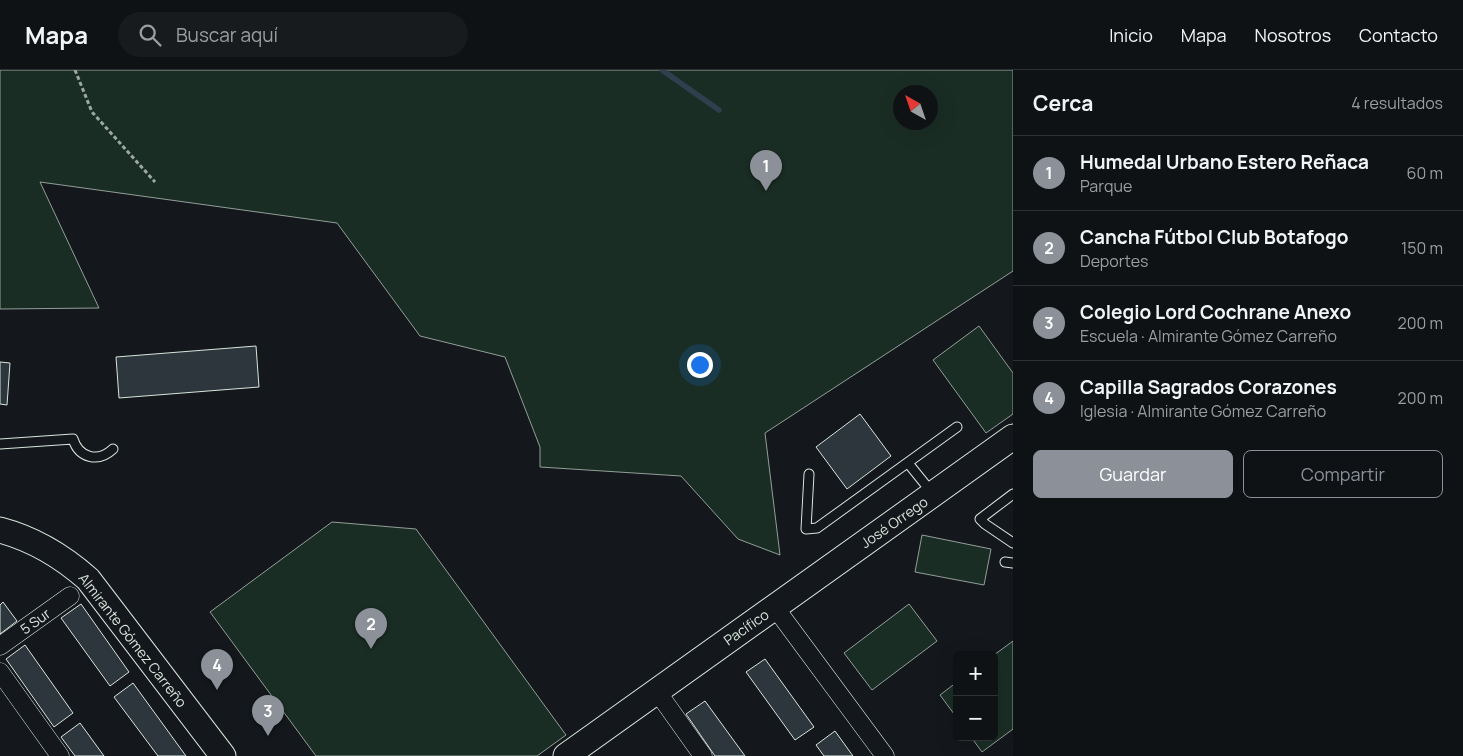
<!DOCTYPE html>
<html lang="es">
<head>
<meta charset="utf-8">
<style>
  body { margin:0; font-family:Manrope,sans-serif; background:#181b1e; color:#f1f3f6 }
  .controls { position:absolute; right:15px; bottom:15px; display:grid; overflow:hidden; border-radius:8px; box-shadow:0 5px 20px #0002 }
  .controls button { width:45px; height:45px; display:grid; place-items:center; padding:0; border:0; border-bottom:1px solid #2f3234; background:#0f1215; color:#f1f3f6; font:25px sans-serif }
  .compass { position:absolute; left:893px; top:15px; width:45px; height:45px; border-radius:50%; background:#0f1215; box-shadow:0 5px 20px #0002; rotate:320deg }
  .you { position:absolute; left:699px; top:294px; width:18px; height:18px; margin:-12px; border:4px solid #fff; border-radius:50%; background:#1a73e8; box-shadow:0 0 0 8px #1a73e833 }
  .badge { display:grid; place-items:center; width:32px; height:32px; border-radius:50%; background:#8c9099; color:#fff; font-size:16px; font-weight:700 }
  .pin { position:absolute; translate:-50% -41px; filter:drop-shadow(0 1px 2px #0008) }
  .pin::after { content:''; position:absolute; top:26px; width:18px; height:15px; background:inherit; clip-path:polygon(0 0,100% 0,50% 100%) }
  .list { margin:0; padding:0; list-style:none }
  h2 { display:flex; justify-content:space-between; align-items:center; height:65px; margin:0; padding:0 20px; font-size:21px }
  h2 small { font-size:16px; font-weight:400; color:#9b9ea0 }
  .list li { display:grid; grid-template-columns:32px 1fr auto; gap:15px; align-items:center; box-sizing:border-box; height:75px; padding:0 20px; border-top:1px solid #2f3234 }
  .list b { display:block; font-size:19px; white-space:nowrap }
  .list p { margin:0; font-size:16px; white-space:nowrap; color:#9b9ea0 }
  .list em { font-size:16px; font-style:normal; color:#9b9ea0 }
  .actions { display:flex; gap:10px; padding:15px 20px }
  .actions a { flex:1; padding:11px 0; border:1px solid #8c9099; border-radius:8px; text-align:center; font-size:18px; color:#8c9099 }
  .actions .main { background:#8c9099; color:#fff }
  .icon { flex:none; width:28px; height:28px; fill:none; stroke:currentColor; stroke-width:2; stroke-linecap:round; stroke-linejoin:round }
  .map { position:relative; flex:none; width:1013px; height:686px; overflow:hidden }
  header { display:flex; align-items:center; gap:30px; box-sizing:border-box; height:70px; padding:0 25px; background:#0f1215; border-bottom:1px solid #2f3234 }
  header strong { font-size:24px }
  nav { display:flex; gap:28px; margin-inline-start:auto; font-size:18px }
  .search { width:350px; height:45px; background:#181b1e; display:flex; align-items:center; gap:12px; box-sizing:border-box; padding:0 18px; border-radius:28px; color:#9b9ea0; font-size:19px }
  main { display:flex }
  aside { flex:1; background:#0f1215 }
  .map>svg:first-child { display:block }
  .green { fill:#1a2d24; stroke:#939e99; fill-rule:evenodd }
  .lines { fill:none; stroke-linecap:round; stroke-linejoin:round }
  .stream { stroke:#2f3f4d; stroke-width:5.5 }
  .building { fill:#2c363c; stroke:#d8e6dc }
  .lane-casing { stroke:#d8e6dc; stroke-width:11 }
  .street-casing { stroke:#d8e6dc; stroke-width:19 }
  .secondary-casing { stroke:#d8e6dc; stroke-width:27 }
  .path { stroke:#9da8a2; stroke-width:3; stroke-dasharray:4 2.5; stroke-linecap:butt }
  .lane { stroke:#14181c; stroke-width:9 }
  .street { stroke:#14181c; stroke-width:18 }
  .secondary { stroke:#14181c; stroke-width:25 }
  .labels { text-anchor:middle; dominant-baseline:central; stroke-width:4; stroke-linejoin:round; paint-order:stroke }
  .street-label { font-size:14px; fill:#d8e6dc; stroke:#14181c }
</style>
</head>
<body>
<header>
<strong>Mapa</strong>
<div class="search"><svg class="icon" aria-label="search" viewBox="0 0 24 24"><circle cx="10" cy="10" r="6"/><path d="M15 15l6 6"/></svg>Buscar aquí</div>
<nav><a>Inicio</a><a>Mapa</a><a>Nosotros</a><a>Contacto</a></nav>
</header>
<main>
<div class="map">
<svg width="1013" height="686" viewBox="0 0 1013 686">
  <rect width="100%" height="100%" fill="#14181c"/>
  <!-- green -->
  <path class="green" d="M0 0H1013V201L765 363 780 485 738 469 681 406 540 397V377L505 287 420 266 337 153 40 112 99 238 0 239ZM901 22H931V52H901Z
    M979 256 1013 303V344L986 363 933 290Z
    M332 452 416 459 566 665 537 686H316L210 542Z
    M922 465 991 479 984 515 915 502Z
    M909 534 937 571 872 620 844 583Z
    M1013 571V659L982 682 971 667H994V585Z
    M957 612V648L940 625Z"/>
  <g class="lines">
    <!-- stream -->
    <path class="stream" d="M662 0 719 40"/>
  </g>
  <!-- building -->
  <path class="building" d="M256 276 259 317 119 328 116 287Z
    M0 292 10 293 7 335 0 334Z
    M860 344 891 386 847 419 816 377Z
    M3 532 17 551 0 564V535Z
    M81 534 129 602 110 616 61 548Z
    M25 575 73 643 54 657 6 589Z
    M765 589 814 657 795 670 746 602Z
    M133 613 186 686H158L114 627Z
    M705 631 745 686H715L686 644Z
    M80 653 104 686H75L61 667Z
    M835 661 853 686H824L816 675Z"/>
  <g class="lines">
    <defs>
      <path id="lane" d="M0 374 73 369C79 388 98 393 113 379
        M908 393 933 424
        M809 404 806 459 817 458 957 357
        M1013 424 980 449 985 454 1013 473
        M1005 492 1013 493"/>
      <path id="street" d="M774 536 885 686
        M0 576 70 526
        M0 602 60 686
        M656 620 703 686"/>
      <path id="secondary" d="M0 460C34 469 62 486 88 509L223 686
        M566 686 1013 367"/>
    </defs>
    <!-- lane casing -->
    <use href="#lane" class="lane-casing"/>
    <!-- street casing -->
    <use href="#street" class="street-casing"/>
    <!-- secondary casing -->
    <use href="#secondary" class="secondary-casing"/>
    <!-- path -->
    <path class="path" d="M75 0 92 42 155 112"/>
    <!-- lane -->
    <use href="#lane" class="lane"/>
    <!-- street -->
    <use href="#street" class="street"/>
    <!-- secondary -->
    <use href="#secondary" class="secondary"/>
  </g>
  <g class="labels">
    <!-- street labels -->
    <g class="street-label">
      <text transform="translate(894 452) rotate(-35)">José Orrego</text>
      <text transform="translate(35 551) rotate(-36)">5 Sur</text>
      <text transform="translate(746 557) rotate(-35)">Pacífico</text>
      <text transform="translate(133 570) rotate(52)">Almirante Gómez Carreño</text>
    </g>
  </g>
</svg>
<div class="controls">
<button>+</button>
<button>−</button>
</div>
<svg class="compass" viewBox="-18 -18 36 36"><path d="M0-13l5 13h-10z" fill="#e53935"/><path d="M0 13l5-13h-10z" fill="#9b9ea0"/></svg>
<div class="you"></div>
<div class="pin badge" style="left:766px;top:121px">1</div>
<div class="pin badge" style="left:371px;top:579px">2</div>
<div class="pin badge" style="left:268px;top:666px">3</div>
<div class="pin badge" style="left:217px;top:620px">4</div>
</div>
<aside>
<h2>Cerca<small>4 resultados</small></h2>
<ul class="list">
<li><span class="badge">1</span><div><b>Humedal Urbano Estero Reñaca</b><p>Parque</p></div><em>60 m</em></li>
<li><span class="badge">2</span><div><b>Cancha Fútbol Club Botafogo</b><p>Deportes</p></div><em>150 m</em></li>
<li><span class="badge">3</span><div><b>Colegio Lord Cochrane Anexo</b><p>Escuela · Almirante Gómez Carreño</p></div><em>200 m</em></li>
<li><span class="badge">4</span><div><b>Capilla Sagrados Corazones</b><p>Iglesia · Almirante Gómez Carreño</p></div><em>200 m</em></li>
</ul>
<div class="actions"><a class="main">Guardar</a><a>Compartir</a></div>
</aside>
</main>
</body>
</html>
